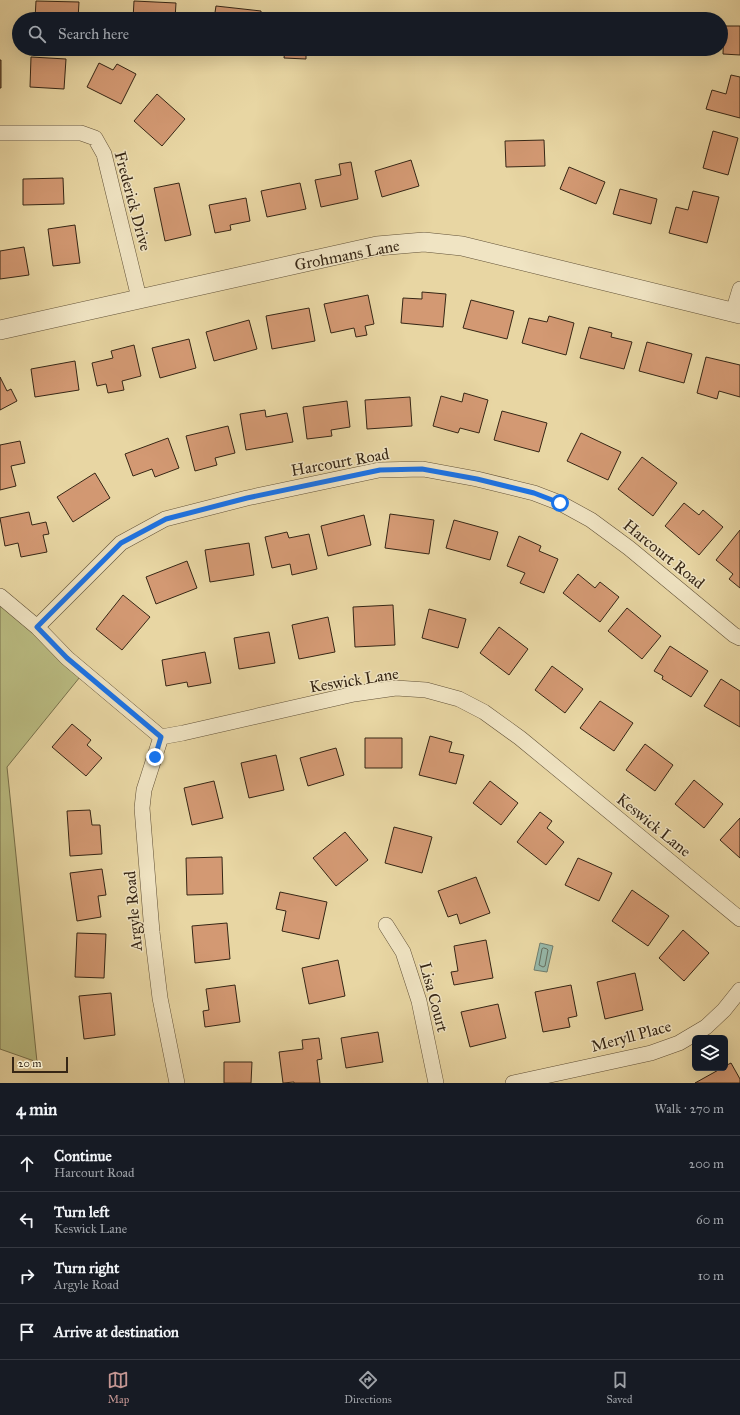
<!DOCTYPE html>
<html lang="en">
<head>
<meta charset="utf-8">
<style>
  body { margin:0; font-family:"IM FELL Great Primer",serif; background:#242831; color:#f1f3f6 }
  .controls { position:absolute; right:12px; bottom:12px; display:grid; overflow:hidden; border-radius:6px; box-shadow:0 4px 16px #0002 }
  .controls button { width:36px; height:36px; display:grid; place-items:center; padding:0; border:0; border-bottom:1px solid #363941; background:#171b24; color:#f1f3f6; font:20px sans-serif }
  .scale { position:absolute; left:12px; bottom:10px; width:56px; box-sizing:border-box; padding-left:4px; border:2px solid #362615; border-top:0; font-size:11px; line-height:14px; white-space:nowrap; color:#362615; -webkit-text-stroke:3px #f0e4c3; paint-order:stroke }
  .stop { position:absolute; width:12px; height:12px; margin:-9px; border:3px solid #1a73e8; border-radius:50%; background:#fff }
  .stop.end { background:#1a73e8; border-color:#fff; box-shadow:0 1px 4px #0008 }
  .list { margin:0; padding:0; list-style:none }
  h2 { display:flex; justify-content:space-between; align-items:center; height:52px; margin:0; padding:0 16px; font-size:17px }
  h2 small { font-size:13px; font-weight:400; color:#9ea1a6 }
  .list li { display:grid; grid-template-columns:26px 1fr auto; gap:12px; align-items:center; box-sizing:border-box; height:56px; padding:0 16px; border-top:1px solid #363941 }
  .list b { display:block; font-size:15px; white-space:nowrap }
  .list p { margin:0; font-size:13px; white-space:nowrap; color:#9ea1a6 }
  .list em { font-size:13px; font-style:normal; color:#9ea1a6 }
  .icon { flex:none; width:22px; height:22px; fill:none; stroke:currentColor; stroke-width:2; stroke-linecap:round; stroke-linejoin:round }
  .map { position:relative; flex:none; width:740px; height:1083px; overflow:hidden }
  .search { position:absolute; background:#171b24; box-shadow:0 4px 16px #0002; left:12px; right:12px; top:12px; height:44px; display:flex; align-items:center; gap:10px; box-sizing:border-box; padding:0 14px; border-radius:22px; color:#9ea1a6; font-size:15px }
  .sheet { height:276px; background:#171b24 }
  nav { display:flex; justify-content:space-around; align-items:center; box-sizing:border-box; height:56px; border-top:1px solid #363941; background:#171b24; font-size:11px; color:#9ea1a6 }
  nav a { display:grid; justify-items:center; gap:2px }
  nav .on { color:#c59692 }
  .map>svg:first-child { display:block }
  .green { fill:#babc82; stroke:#78714c }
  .water { fill:#97b9aa; stroke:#707e6e }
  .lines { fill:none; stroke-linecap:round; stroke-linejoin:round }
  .shore { stroke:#667060; stroke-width:1 }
  .building { fill:#d39973; stroke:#362615 }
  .minor-casing { stroke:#625238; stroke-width:16 }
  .tertiary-casing { stroke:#625238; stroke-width:20 }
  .minor { stroke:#f0e4c3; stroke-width:15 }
  .tertiary { stroke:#f0e4c3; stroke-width:19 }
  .route { stroke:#1a73e8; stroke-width:5 }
  .labels { text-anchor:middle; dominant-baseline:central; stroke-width:3; stroke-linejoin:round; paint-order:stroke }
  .street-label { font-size:16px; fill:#362615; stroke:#f0e4c3 }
</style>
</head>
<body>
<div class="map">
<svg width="740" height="1083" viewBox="0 0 740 1083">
  <rect width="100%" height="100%" fill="#e8d6a3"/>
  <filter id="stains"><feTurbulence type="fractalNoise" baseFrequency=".005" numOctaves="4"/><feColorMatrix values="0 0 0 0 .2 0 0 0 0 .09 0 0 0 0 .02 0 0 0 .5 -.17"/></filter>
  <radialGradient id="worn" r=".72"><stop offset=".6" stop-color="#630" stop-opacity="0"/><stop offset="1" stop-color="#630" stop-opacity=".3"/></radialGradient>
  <!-- green -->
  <path class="green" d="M0 596 84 672 7 767 37 1062 0 1049Z"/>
  <!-- water -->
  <path class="water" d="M540 943 553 946 547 972 534 970Z"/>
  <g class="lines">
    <!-- shore -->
    <path class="shore" d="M544 948 547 949 548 950 545 966 543 967 539 965 542 949Z"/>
  </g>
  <!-- building -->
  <path class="building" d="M36 1 79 2 78 19H35Z
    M134 1 176 3 175 19H133Z
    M216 6 261 11V19H214Z
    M278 14 321 16V19H278Z
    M339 14 369 19H338Z
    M724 26H740V55L723 54Z
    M285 49H306V59L284 58Z
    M431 49H443L442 53H431Z
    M516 49H560V51Z
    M577 49H620V53L577 51Z
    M632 49H676V54L632 52Z
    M31 57 66 59 64 89 30 87Z
    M0 60H1V88H0Z
    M99 63 113 70 117 64 136 74 121 104 87 87Z
    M731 75 740 77V118L706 109 712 90 726 94Z
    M157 94 185 119 162 146 134 121Z
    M713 131 738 138 728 175 703 168Z
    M544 140 545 166 506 167 505 141Z
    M411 160 419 186 382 197 375 171Z
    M351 162 358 199 321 207 315 180 341 175 339 164Z
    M569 167 605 182 596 204 560 189Z
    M63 178 64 204 23 205V179Z
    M179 183 191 235 165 241 154 188Z
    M300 183 306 209 267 217 261 191Z
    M620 189 657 199 651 224 613 214Z
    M693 191 719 197 707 243 669 233 676 207 688 210Z
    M246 198 250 221 230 225 231 230 215 233 209 205Z
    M75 225 80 263 53 266 48 229Z
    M24 247 29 275 0 279V251Z
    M422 292 446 294 443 327 401 323 403 298 422 299Z
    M368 295 374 324 365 326 367 335 356 337 354 328 331 333 324 304Z
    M471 300 514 311 507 339 463 328Z
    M309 308 315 341 272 349 266 316Z
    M549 316 574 323 566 355 522 343 529 318 547 322Z
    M249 320 257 349 214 361 206 332Z
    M589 327 612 333 611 337 632 342 624 369 580 358Z
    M189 339 196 368 160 378 152 348Z
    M647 342 692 354 684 383 639 371Z
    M134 345 141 376 122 381 124 390 108 393 106 384 97 386 92 363 113 358 111 351Z
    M706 357 740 365V397L719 391 717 399 697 393Z
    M75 361 79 390 35 397 31 369Z
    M0 377 7 391 11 389 17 401 0 410Z
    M464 393 488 400 479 433 460 428 458 433 433 426 441 396 462 402Z
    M410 397 412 426 367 429 365 400Z
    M347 401 350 427 331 430 332 436 307 439 303 407Z
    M265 410 266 417 287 413 293 442 246 450 240 414Z
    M502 411 547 423 539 452 494 440Z
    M228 426 235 453 215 458 217 465 195 471 186 436Z
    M581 433 621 452 608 480 567 461Z
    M168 438 179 468 155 477 152 469 133 476 125 454Z
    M20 441 25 463 11 466 16 486 0 490V445Z
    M642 457 677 483 653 516 618 489Z
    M95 473 110 498 73 522 57 497Z
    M684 503 699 515 703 510 723 527 699 555 665 526Z
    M29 512 32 525 46 522 49 534 43 535 47 552 21 557 18 543 5 546 0 518Z
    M390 514 434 520 429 554 385 548Z
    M364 515 371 545 328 556 321 526Z
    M454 520 498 532 490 560 446 548Z
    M740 530V588L729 579 733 574 716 560Z
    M287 532 289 538 309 534 317 569 292 575 290 564 272 568 265 537Z
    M519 536 541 546 539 551 558 559 544 593 520 583 525 573 507 566Z
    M249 543 254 575 210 582 205 550Z
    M187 561 197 588 156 604 146 577Z
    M578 574 595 588 600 582 619 597 600 622 563 593Z
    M123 595 150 617 122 650 96 629Z
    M393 605 395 645 355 647 353 607Z
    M627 608 661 636 642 659 608 631Z
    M429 609 466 619 458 648 422 638Z
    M328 617 335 652 299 659 292 625Z
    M499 627 528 649 509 675 480 653Z
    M269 632 275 663 239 669 234 638Z
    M670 646 708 671 691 697 662 679 663 676 654 671Z
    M205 652 211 683 188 687 187 682 166 686 162 660Z
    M552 666 583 689 565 713 535 690Z
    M721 679 740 691V727L704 706Z
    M600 701 633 723 614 751 580 728Z
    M72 724 91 740 87 745 102 758 86 776 52 747Z
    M430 736 452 742 449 752 464 755 456 784 419 775Z
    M365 738H402V768H365Z
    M645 744 673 765 655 791 626 770Z
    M336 748 344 775 308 786 300 758Z
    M276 755 284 790 249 798 241 763Z
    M694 780 723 804 704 828 675 804Z
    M214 781 223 818 192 825 184 788Z
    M490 781 518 803 501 825 473 803Z
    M90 810 92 825H100L102 854 70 856 67 811Z
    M540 812 552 821 547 828 564 842 546 865 517 842Z
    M740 818V858L720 840Z
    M394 827 432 837 422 873 385 863Z
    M345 832 368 860 336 886 313 858Z
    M222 857 223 894 187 895 186 858Z
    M578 858 612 873 599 901 565 885Z
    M102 869 106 895 98 896 101 917 77 921 70 873Z
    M476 877 490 913 460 924 457 914 448 917 438 891Z
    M632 890 669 916 648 946 612 921Z
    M280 892 327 902 319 939 282 931 286 911 276 909Z
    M227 923 230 959 195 963 192 926Z
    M683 930 709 953 684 981 659 958Z
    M77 933 106 934 104 978 75 977Z
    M486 940 493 978 454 985 451 972 458 971 454 946Z
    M338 960 345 996 309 1004 302 968Z
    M635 973 643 1010 605 1019 597 982Z
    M235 985 240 1022 205 1027 203 1011 209 1010 206 989Z
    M571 985 577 1016 568 1018 570 1027 543 1032 535 992Z
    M111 993 115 1035 84 1039 79 996Z
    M498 1004 506 1038 470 1047 461 1012Z
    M378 1032 383 1062 346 1068 341 1038Z
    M319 1038 322 1059 317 1060 320 1083H294V1082L283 1083 279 1052 303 1049 302 1040Z
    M224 1062H252L251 1083H224Z
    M731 1063 740 1079V1083H695L722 1068H725V1066Z"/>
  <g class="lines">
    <defs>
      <path id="minor" d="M0 133H81L95 138 104 154 139 298
        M733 312 740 289
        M0 596 37 627 67 658 161 737 183 733 354 694 396 688 426 690 459 699 484 712 520 738 740 919
        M37 627 121 543 165 519 247 498 379 470 423 469 477 479 534 493 560 503 591 520 629 548 734 635 740 638
        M161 737 144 790 142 808 152 932 160 998 177 1083
        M386 925 403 952 419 1001 436 1083
        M513 1083 651 1053 679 1043 706 1027 724 1010 740 990"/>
      <path id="tertiary" d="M0 330 377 246 424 242 462 246 740 314"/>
    </defs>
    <!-- minor casing -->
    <use href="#minor" class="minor-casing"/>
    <!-- tertiary casing -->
    <use href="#tertiary" class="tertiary-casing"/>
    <!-- minor -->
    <use href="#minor" class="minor"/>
    <!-- tertiary -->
    <use href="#tertiary" class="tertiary"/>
  </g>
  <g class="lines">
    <!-- route -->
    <path class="route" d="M155 757 161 737 67 658 37 627 121 543 166 519 247 498 380 470 422 469 477 479 534 493 560 503"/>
  </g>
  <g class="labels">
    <!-- street labels -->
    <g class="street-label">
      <text transform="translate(133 201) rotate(75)">Frederick Drive</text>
      <text transform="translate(347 255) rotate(-11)">Grohmans Lane</text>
      <text transform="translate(340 462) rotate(-10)">Harcourt Road</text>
      <text transform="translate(664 554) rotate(39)">Harcourt Road</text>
      <text transform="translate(354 680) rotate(-9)">Keswick Lane</text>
      <text transform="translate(654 825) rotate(39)">Keswick Lane</text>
      <text transform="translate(133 911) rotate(-95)">Argyle Road</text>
      <text transform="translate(434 997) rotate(75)">Lisa Court</text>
      <text transform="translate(631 1036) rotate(-15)">Meryll Place</text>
    </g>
  </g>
  <rect width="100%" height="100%" filter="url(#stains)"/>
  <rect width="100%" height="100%" fill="url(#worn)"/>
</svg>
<div class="controls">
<button><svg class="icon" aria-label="layers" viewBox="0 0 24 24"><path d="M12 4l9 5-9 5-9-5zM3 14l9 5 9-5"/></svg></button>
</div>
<div class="scale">20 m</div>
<div class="stop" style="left:560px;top:503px"></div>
<div class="stop end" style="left:155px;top:757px"></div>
<div class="search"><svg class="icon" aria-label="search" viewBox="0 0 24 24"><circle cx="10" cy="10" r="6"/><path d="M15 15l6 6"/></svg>Search here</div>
</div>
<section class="sheet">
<h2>4 min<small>Walk · 270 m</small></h2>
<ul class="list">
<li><svg class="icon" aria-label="ahead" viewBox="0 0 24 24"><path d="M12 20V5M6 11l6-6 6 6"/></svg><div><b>Continue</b><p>Harcourt Road</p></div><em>200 m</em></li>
<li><svg class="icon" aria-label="left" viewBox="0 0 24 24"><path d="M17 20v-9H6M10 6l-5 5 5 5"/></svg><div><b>Turn left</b><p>Keswick Lane</p></div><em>60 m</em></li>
<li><svg class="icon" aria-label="right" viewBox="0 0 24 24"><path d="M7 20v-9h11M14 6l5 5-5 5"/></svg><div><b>Turn right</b><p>Argyle Road</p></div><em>10 m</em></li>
<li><svg class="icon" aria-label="arrive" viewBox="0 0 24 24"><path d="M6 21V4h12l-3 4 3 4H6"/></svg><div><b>Arrive at destination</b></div></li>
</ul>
</section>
<nav>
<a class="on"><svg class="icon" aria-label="map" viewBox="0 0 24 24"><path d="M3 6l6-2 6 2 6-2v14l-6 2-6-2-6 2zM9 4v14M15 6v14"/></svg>Map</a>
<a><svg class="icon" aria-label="directions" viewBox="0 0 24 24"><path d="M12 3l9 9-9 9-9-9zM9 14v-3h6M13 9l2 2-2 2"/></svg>Directions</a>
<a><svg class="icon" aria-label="saved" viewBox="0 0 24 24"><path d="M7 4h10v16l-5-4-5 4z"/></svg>Saved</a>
</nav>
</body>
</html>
